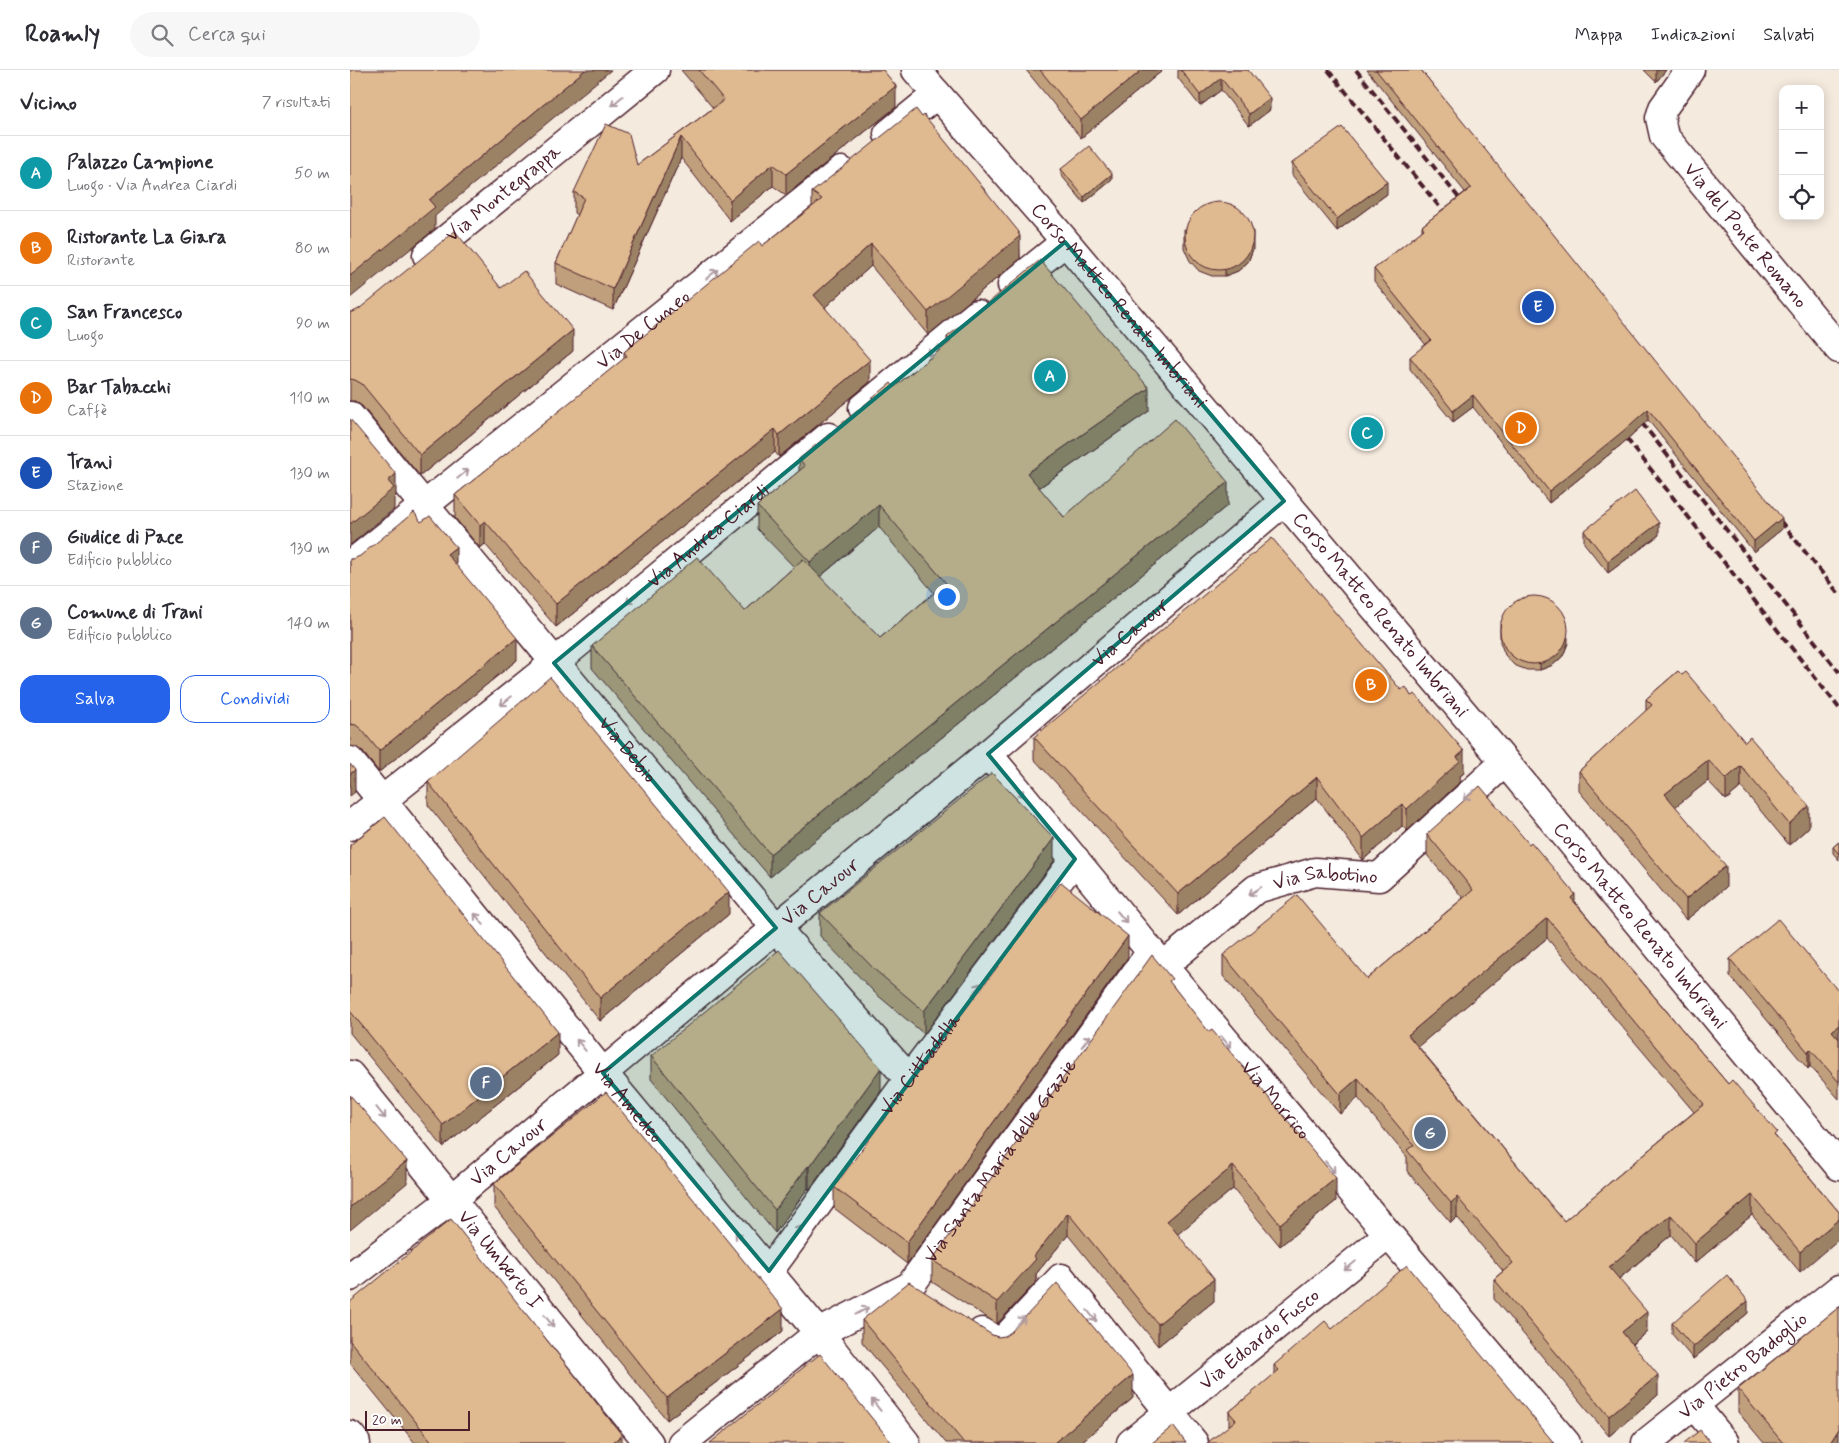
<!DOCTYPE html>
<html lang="it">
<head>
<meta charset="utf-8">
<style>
  body { margin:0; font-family:Mynerve,sans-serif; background:#f7f7f7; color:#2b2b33 }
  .controls { position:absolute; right:15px; top:15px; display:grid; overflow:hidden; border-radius:10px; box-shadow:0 2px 12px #0003 }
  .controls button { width:45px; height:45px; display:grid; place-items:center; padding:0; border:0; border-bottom:1px solid #e1e1e2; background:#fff; color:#2b2b33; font:25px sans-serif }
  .scale { position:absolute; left:15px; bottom:12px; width:105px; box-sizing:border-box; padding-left:5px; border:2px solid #4a1f2b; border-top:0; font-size:14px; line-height:18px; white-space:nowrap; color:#4a1f2b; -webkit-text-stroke:4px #fff; paint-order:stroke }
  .you { position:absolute; left:596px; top:526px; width:18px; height:18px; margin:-12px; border:4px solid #fff; border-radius:50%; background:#1a73e8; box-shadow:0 0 0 8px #1a73e833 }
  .badge { display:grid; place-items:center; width:32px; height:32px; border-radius:50%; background:#2563eb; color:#fff; font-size:16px; font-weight:700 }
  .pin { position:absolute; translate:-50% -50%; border:2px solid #fff; box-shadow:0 1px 5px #0006 }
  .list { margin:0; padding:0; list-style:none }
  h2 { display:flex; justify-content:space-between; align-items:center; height:65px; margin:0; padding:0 20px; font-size:21px }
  h2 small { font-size:16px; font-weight:400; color:#7c7c81 }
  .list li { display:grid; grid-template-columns:32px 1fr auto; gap:15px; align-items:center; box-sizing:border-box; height:75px; padding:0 20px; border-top:1px solid #e1e1e2 }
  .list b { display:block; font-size:19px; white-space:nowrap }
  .list p { margin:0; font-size:16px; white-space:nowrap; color:#7c7c81 }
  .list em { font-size:16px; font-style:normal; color:#7c7c81 }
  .actions { display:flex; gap:10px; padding:15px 20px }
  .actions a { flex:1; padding:11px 0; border:1px solid #2563eb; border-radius:15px; text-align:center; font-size:18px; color:#2563eb }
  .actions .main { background:#2563eb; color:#fff }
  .icon { flex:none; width:28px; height:28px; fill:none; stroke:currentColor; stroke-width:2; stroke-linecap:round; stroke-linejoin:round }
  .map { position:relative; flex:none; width:1489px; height:1373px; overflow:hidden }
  header { display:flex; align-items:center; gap:30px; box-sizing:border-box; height:70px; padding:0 25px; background:#fff; border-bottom:1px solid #e1e1e2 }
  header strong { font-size:24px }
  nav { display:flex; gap:28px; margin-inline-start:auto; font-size:18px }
  .search { width:350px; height:45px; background:#f7f7f7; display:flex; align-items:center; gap:12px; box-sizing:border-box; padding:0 18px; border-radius:28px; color:#7c7c81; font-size:19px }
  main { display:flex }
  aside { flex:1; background:#fff }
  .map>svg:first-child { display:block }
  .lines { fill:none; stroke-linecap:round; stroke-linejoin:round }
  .street-casing { stroke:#4a1f2b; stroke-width:31 }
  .secondary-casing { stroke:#4a1f2b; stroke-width:31 }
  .street { stroke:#fff; stroke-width:28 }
  .secondary { stroke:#fff; stroke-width:28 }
  .rail { stroke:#4a1f2b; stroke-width:4; stroke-dasharray:8 4; stroke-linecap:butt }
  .wall { fill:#c09f7c; stroke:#4a1f2b; fill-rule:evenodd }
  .shaded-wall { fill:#9c8265; stroke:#4a1f2b }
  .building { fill:#dfb990; stroke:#4a1f2b; fill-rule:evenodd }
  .oneway { stroke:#ae9aa0 }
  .marked { fill:#0f766e; fill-opacity:0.2; stroke:#0f766e; stroke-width:4; stroke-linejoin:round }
  .labels { text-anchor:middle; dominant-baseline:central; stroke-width:5; stroke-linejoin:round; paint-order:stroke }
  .street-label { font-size:20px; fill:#4a1f2b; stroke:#fff }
</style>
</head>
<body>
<header>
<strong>Roamly</strong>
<div class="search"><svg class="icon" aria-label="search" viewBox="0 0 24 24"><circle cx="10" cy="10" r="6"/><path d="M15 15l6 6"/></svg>Cerca qui</div>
<nav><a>Mappa</a><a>Indicazioni</a><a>Salvati</a></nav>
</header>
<main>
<aside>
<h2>Vicino<small>7 risultati</small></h2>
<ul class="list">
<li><span class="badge" style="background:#0f9aa8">A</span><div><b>Palazzo Campione</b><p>Luogo · Via Andrea Ciardi</p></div><em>50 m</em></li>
<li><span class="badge" style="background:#e8710a">B</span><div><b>Ristorante La Giara</b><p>Ristorante</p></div><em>80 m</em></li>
<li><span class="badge" style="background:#0f9aa8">C</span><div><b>San Francesco</b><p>Luogo</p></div><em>90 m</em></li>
<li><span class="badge" style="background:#e8710a">D</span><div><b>Bar Tabacchi</b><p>Caffè</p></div><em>110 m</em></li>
<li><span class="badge" style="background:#1a4fb4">E</span><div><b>Trani</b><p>Stazione</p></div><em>130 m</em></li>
<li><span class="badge" style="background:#5c6f8a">F</span><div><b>Giudice di Pace</b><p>Edificio pubblico</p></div><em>130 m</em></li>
<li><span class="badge" style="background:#5c6f8a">G</span><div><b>Comune di Trani</b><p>Edificio pubblico</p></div><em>140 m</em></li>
</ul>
<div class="actions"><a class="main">Salva</a><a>Condividi</a></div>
</aside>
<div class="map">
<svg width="1489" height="1373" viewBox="0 0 1489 1373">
  <rect width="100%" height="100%" fill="#f5eade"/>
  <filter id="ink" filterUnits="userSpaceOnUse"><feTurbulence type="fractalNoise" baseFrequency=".02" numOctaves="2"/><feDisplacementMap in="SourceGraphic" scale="10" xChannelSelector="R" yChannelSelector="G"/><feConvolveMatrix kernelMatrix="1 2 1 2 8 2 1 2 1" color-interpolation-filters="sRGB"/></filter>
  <g filter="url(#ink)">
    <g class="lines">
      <defs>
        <g id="street">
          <path id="s1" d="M1340 0 1313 38 1310 48 1314 66 1489 279"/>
          <path d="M538 64 587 24"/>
          <path id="s2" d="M77 185 305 0"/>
          <path d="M662 215 715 172"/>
          <path d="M513 338 627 244"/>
          <path id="s3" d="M0 346 426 858 559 1009"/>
          <path id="s4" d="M0 495 491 101"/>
          <path id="s5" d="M638 684C828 916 1021 1145 1216 1373"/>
          <path id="s6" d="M0 691 253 1003 469 1263 556 1373"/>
          <path id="s7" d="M0 756 204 593 478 367"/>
          <path id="s8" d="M813 896 906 819 965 802 1029 807 1155 692"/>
          <path id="s9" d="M0 1005 299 1373"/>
          <path id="s10" d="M419 1201 559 1009 725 789"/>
          <path id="s11" d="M0 1207 101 1130 426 858 638 684 934 431"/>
          <path d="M632 1262 650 1274 711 1208 844 1373"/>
          <path d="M1344 1335 1375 1373"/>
          <path id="s12" d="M332 1373 469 1263 560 1216 801 882"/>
          <path id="s13" d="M781 1373 1038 1165"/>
          <path id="s14" d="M1296 1373 1489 1219"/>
        </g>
        <g id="secondary">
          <path id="s15" d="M566 0 704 158 1155 692 1489 1096"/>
          <path d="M0 1365 6 1373"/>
        </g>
      </defs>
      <!-- street casing -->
      <use href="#street" class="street-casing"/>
      <!-- secondary casing -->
      <use href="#secondary" class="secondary-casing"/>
      <!-- street -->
      <use href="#street" class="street"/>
      <!-- secondary -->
      <use href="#secondary" class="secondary"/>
      <!-- rail -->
      <path class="rail" d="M978 0 1101 151
        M1006 0 1117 138
        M1284 343 1489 602
        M1269 359 1489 638
        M1423 442 1489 524"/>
    </g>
    <!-- wall -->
    <path class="wall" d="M331 0H533L546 37 436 125 423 116 380 151 331 88 263 240 206 214V193L227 145 224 143V122L287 95 363 38Z
      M676 0H813L731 68Z
      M828 0H898L920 40 899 56 871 20 850 36 828 8Z
      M1017 0H1071L1432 459 1404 482 1298 350 1272 374 1199 433 1123 337 1103 352 1060 299V287L1076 275 1024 211V199L1072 161V156L1115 122Z
      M1294 0H1316L1306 12Z
      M942 93 1037 124 987 161 942 105Z
      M711 99 762 110 734 133 711 105Z
      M462 122 669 165 670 189 578 265 521 196 475 237 520 312 429 387 425 382 206 557 135 474 130 478 105 448V425L274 289V282L412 176 462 136Z
      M834 159 903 179 898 192 888 201 875 206H862L849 201 840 191 834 178Z
      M151 218 223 281 70 406 12 336 5 331H0V242H3Z
      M597 267 799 341 689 418 714 447 878 435 420 807 242 598V576L395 541 444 497 407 459V436L449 401V389L544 317 597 274ZM529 457 584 523 530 568 470 507Z
      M1234 461 1309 465 1258 503 1234 473Z
      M0 489 106 495 167 590 29 702 12 681 6 677 0 676Z
      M1150 553 1218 573 1213 586 1203 595 1190 600H1177L1164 595 1155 585 1150 572Z
      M1328 601 1459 757 1439 775 1391 717 1376 730 1358 711 1325 736 1376 817 1336 850 1229 721V701L1296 641V629Z
      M1051 620 1061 626 1114 703 1110 706V712L1057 761 1052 756 1013 790 967 728 828 845 684 689V667Z
      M78 712 379 844 250 951 78 735Z
      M1077 764 1225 832 1378 1014 1427 1068 1489 1142 1450 1202 1402 1145 1345 1193 1321 1165 1269 1209 1297 1262 1282 1274 1308 1325 1259 1366 1144 1229V1209L1153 1201 1107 1147 1101 1153 1057 1101V1087L1008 1028 990 1044 873 906V885L1017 909 1113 828 1077 785ZM1197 868 1344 1042 1214 1151 1068 976Z
      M1489 772V790L1483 783V777Z
      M0 775 208 985 93 1077 0 963Z
      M704 791 574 964 525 923 470 866V843Z
      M778 887 557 1194 484 1138V1117Z
      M1380 889 1489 922V1029L1460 996 1458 999 1380 906Z
      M822 915 986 1131 930 1176 883 1119 827 1164 864 1231 808 1276 718 1165 686 1204V1212L647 1254 582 1212V1190Z
      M301 986 531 1021 459 1120 458 1118 425 1163 301 1009Z
      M144 1114 433 1261 317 1350 144 1137Z
      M0 1232 272 1373H65L0 1293Z
      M1398 1243 1343 1289 1322 1264V1253Z
      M512 1250 642 1265 783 1328 730 1373H596L512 1272Z
      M982 1259 1204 1373 879 1355V1342L924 1305V1295Z
      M1388 1319 1489 1373H1414L1388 1342Z"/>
    <!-- shaded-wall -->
    <path class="shaded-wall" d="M235 0H261L85 146V159L0 228V206L79 130Z
      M792 0H813L731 68V50Z
      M1306 0H1316L1306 12Z
      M871 8V20L850 36V25Z
      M546 16V37L436 125V104Z
      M920 28V40L899 56V44Z
      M331 67V88L263 240V219Z
      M423 94V116L380 151V130Z
      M762 104V110L734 133V127Z
      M1037 112V124L987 161V149Z
      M903 160V179L898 192 888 201 875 206V200Z
      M669 162V167L670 166V189L578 265V242Z
      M521 174V196L464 247V225Z
      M223 260V281L70 406V385Z
      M520 290V312L429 387V365Z
      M799 318V341L677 426V403Z
      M1123 325V337L1103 352V341Z
      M1298 339V350L1272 374 1199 433V421Z
      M425 359V382L206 557V534Z
      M46 404V426L44 428V439L0 475V454L38 411Z
      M878 412V435L420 807V784Z
      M529 435V457L460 515V492Z
      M1432 448V459L1404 482V471Z
      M135 451V474L130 478V455Z
      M1309 453V465L1258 503V491Z
      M106 477V498L97 484Z
      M1218 567V573L1213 586 1203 595 1190 600V594Z
      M167 568V590L29 702V681Z
      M1114 681V703L1110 706V712L1057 761V739L1107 687Z
      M1358 690V711L1315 745V724Z
      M1391 696V717L1376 730V709Z
      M5 700V722L0 726V704Z
      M967 707V728L828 845V824Z
      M1052 734V756L1013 790V768Z
      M1459 736V757L1439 775V754Z
      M704 768V791L574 964V941Z
      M1376 796V817L1336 850V829Z
      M379 822V844L250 951V928Z
      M1225 824V844L1221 828Z
      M1197 848V868L1058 985V965Z
      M778 866V887L557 1194V1172Z
      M1489 955V972L1482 961Z
      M208 962V985L93 1077V1055Z
      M1460 979V996L1458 999V982Z
      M531 998V1021L459 1120V1097Z
      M1008 1008V1028L990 1044V1024Z
      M57 1091V1113L0 1160V1137Z
      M458 1096V1118L425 1163V1140Z
      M883 1096V1119L817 1173V1151Z
      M986 1108V1131L930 1176V1154Z
      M1402 1125V1145L1345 1193V1173Z
      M1107 1127V1147L1101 1153V1133Z
      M718 1143V1165L686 1204V1212L647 1254V1232Z
      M1321 1145V1165L1259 1217V1197Z
      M1489 1149V1169L1450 1202V1182Z
      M864 1209V1231L808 1276V1254Z
      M1398 1231V1243L1343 1289V1277Z
      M433 1239V1261L317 1350V1328Z
      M1297 1242V1262L1272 1282V1262Z
      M783 1305V1328L730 1373H704Z
      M1308 1305V1325L1259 1366V1346Z
      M1489 1359V1373H1480Z
      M272 1365V1373H262Z"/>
    <!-- building -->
    <path class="building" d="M0 0H235L79 130 85 137 0 206Z
      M349 0H533L546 16 436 104 423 94 380 130 331 67 263 219 206 193 234 128 224 122 256 54 279 64 287 95 374 30Z
      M690 0H792L731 50Z
      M831 0H898L920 28 899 44 871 8 850 25Z
      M1026 0H1071L1432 448 1404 471 1298 339 1272 362 1199 421 1123 325 1103 341 1060 287 1081 270 1024 199 1074 159 1072 156 1121 118Z
      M566 39 572 47 574 45 669 162 668 163 670 166 578 242 521 174 464 225 520 290 429 365 425 359 206 534 135 451 130 455 105 425 277 286 274 282 409 171 412 176 472 129 462 122Z
      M992 57 1037 112 987 149 942 93Z
      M739 76 762 104 734 127 711 99Z
      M835 166a34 34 0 1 1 68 0a34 34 0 1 1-68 0Z
      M105 161 151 218 174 201 223 260 70 385 12 314 5 310 0 309V242H3L9 239Z
      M690 190 799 318 677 403 714 447 825 349 878 412 420 784 242 576 347 487 395 541 453 489 530 568 596 513 529 435 460 492 407 436 455 396 449 389 541 313 544 317 601 271 597 267Z
      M0 349 46 404 38 411 44 418 0 454Z
      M1285 421 1309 453 1258 491 1234 461Z
      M64 442 71 452 80 446 106 477 97 484 167 568 29 681 12 660 6 655 0 654V489H3L10 486Z
      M922 468 1051 620 1056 617 1061 626 1065 624 1114 681 1107 687 1110 691 1057 739 1052 734 1013 768 967 707 828 824 684 667Z
      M1150 560a34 34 0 1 1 68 0a34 34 0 1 1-68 0Z
      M1328 601 1332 605 1336 602 1395 672 1400 667 1459 736 1439 754 1391 696 1376 709 1358 690 1315 724 1376 796 1336 829 1229 701 1302 635 1296 629Z
      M200 607 379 822 250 928 78 712Z
      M0 694 5 700 0 704Z
      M642 703 704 768 574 941 525 900 470 843Z
      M1130 716 1179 774 1181 772 1225 824 1221 828 1378 1014 1382 1010 1427 1062 1424 1065 1489 1142V1149L1450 1182 1402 1125 1345 1173 1321 1145 1259 1197 1297 1242 1272 1262 1308 1305 1259 1346 1144 1209 1163 1193 1107 1127 1101 1133 1057 1080 1064 1075 1008 1008 990 1024 873 885 947 825 1017 909 1123 820 1077 764ZM1197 848 1354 1034 1214 1151 1058 965Z
      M35 747 208 962 93 1055 0 941V775Z
      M1489 772V784L1483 777Z
      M711 812 778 866 557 1172 484 1117 572 997Z
      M1428 849 1489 922V955L1482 961 1489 969V1012L1460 979 1458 982 1380 889Z
      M429 880 531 998 459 1097 458 1096 425 1140 301 986Z
      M802 885 822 909 819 911 859 962 862 960 986 1108 930 1154 883 1096 817 1151 864 1209 808 1254 718 1143 684 1186 686 1189 647 1232 582 1190Z
      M256 1022 433 1239 317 1328 144 1114Z
      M0 1025 57 1091 0 1137Z
      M101 1149 272 1365 262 1373H83L0 1271V1232Z
      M1057 1195 1204 1373H857L886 1350 879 1342 929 1300 924 1295 975 1251 982 1259Z
      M1377 1205 1398 1231 1343 1277 1322 1253Z
      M559 1212 642 1265 648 1267 655 1266 661 1262 707 1213 783 1305 704 1373H614L512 1250Z
      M1489 1237V1359L1480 1373H1433L1388 1319Z
      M470 1284 542 1373H360Z
      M823 1356 836 1373H802Z
      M1350 1360 1361 1373H1334Z"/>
    <!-- one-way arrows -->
    <defs><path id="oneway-shaft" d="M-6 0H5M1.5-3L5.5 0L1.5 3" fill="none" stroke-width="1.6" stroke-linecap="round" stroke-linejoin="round" transform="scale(1.25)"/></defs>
    <g class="oneway">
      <use href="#oneway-shaft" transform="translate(267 31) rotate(141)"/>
      <use href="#oneway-shaft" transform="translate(362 204) rotate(-39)"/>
      <use href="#oneway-shaft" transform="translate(583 281) rotate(140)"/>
      <use href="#oneway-shaft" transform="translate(113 404) rotate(-39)"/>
      <use href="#oneway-shaft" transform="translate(282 529) rotate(140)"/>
      <use href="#oneway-shaft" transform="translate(156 631) rotate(141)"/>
      <use href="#oneway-shaft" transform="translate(669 721) rotate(51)"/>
      <use href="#oneway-shaft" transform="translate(1119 725) rotate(138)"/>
      <use href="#oneway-shaft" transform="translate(905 821) rotate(148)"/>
      <use href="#oneway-shaft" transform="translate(772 847) rotate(50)"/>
      <use href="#oneway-shaft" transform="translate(129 849) rotate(-129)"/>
      <use href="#oneway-shaft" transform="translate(627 919) rotate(-53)"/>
      <use href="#oneway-shaft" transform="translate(736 971) rotate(-54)"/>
      <use href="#oneway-shaft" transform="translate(876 972) rotate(50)"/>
      <use href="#oneway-shaft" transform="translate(231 975) rotate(-129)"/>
      <use href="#oneway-shaft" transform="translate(31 1043) rotate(51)"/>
      <use href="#oneway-shaft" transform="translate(980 1097) rotate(50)"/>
      <use href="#oneway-shaft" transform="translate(447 1162) rotate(-54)"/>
      <use href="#oneway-shaft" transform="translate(390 1168) rotate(-130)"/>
      <use href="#oneway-shaft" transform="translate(1000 1196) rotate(141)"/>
      <use href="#oneway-shaft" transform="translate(512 1241) rotate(-28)"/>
      <use href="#oneway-shaft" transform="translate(742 1246) rotate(51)"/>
      <use href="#oneway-shaft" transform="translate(199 1251) rotate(51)"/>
      <use href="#oneway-shaft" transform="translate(670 1252) rotate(-47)"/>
      <use href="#oneway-shaft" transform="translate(526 1335) rotate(-128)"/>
    </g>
  </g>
  <!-- marked area -->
  <path class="marked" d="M715 172 934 431 638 684 725 789 419 1201 253 1003 426 858 204 593Z"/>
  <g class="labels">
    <!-- street labels -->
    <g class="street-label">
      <text stroke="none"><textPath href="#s2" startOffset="98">Via Montegrappa</textPath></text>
      <text stroke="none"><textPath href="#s1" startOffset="204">Via del Ponte Romano</textPath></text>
      <text stroke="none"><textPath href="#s15" startOffset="311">Corso Matteo Renato Imbriani</textPath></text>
      <text stroke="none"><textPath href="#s4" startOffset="376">Via De Cuneo</textPath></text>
      <text stroke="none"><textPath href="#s7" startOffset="461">Via Andrea Ciardi</textPath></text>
      <text stroke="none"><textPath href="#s15" startOffset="716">Corso Matteo Renato Imbriani</textPath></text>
      <text stroke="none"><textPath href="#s11" startOffset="1012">Via Cavour</textPath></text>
      <text stroke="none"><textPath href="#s3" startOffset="434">Via Bebio</textPath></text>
      <text stroke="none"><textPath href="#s8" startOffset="192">Via Sabotino</textPath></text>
      <text stroke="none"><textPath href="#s11" startOffset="608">Via Cavour</textPath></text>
      <text stroke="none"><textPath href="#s15" startOffset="1121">Corso Matteo Renato Imbriani</textPath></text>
      <text stroke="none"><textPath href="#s10" startOffset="256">Via Cittadella</textPath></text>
      <text stroke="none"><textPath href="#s5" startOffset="450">Via Morrico</textPath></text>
      <text stroke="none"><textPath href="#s6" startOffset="440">Via Amedeo</textPath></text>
      <text stroke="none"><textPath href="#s11" startOffset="202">Via Cavour</textPath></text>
      <text stroke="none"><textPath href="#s12" startOffset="432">Via Santa Maria delle Grazie</textPath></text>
      <text stroke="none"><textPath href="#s9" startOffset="238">Via Umberto I</textPath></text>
      <text stroke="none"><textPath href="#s13" startOffset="165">Via Edoardo Fusco</textPath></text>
      <text stroke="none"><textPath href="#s14" startOffset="124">Via Pietro Badoglio</textPath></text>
    </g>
  </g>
</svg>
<div class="controls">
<button>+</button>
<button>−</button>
<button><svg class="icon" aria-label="locate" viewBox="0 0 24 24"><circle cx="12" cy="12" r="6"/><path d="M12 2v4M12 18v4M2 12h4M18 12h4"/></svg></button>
</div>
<div class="scale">20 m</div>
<div class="you"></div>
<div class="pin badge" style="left:700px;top:306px;background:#0f9aa8">A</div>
<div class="pin badge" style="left:1021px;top:615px;background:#e8710a">B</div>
<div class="pin badge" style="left:1017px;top:363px;background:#0f9aa8">C</div>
<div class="pin badge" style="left:1171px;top:358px;background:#e8710a">D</div>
<div class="pin badge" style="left:1188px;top:237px;background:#1a4fb4">E</div>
<div class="pin badge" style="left:136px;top:1013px;background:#5c6f8a">F</div>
<div class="pin badge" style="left:1080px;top:1063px;background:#5c6f8a">G</div>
</div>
</main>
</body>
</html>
